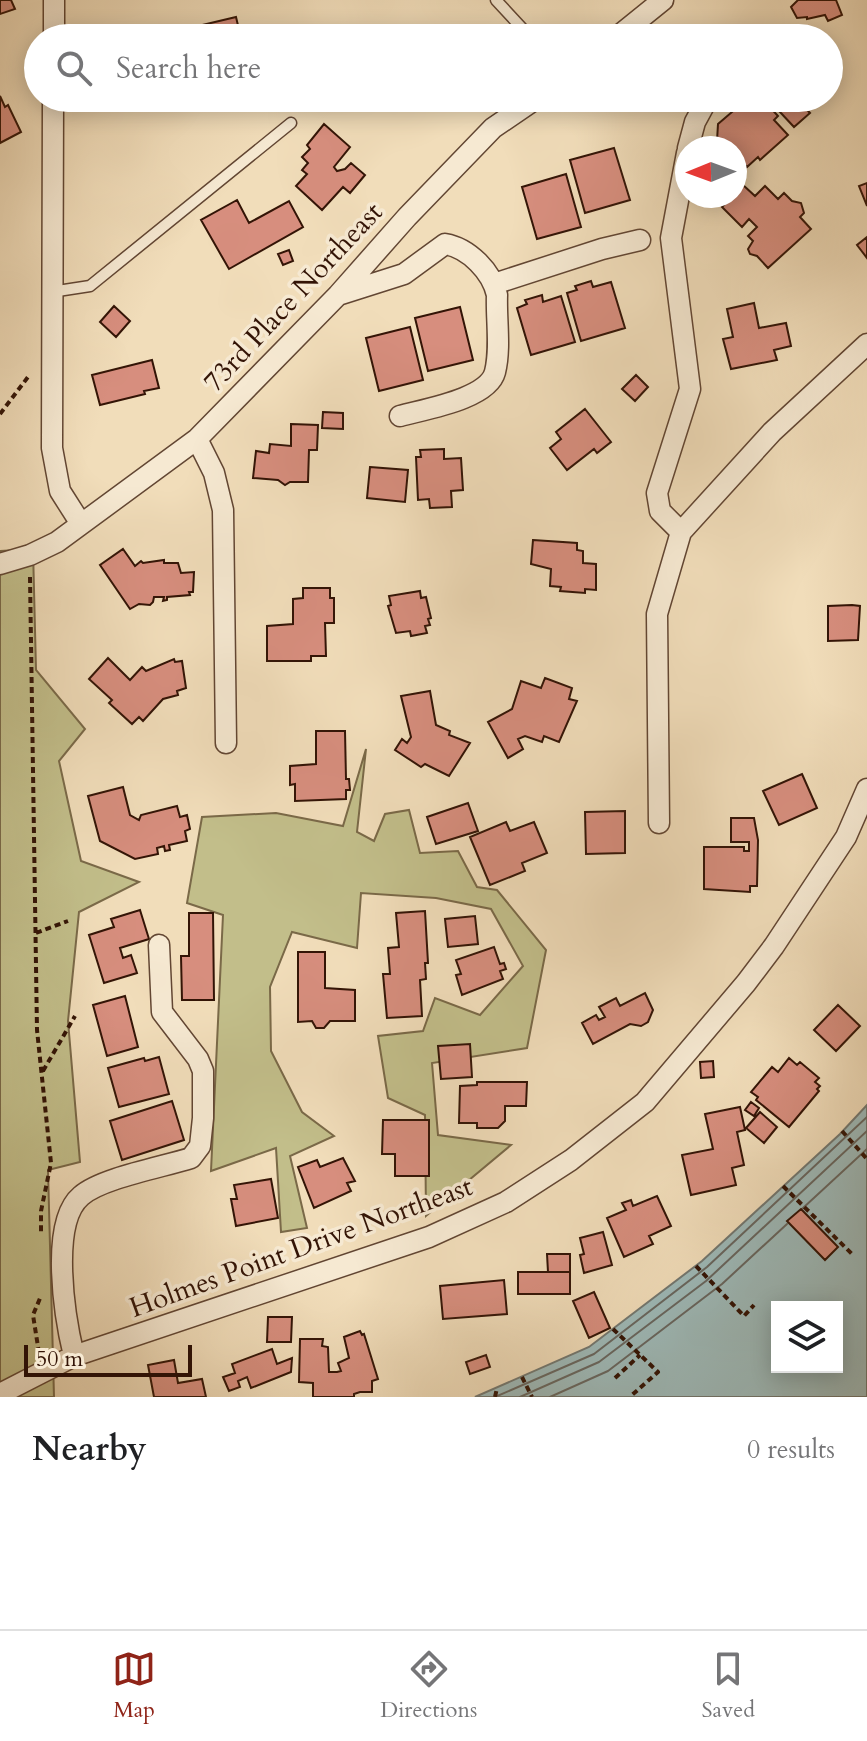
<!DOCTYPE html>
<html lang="en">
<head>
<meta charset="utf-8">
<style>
  body { margin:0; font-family:Cardo,serif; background:#f6f6f6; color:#202124 }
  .controls { position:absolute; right:24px; bottom:24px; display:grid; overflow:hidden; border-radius:0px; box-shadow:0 4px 20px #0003 }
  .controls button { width:72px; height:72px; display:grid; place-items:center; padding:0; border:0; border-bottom:2px solid #e0e0e0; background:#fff; color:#202124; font:40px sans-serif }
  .compass { position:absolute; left:675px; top:136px; width:72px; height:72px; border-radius:50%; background:#fff; box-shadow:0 4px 20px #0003; rotate:269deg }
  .scale { position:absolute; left:24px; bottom:20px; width:168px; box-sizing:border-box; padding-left:8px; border:4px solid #331406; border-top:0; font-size:22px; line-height:28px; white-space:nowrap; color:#331406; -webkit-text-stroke:6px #f6e9d2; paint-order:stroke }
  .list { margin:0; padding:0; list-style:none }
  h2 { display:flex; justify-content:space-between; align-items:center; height:104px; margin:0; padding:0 32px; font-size:34px }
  h2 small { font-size:26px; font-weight:400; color:#757577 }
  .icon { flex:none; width:44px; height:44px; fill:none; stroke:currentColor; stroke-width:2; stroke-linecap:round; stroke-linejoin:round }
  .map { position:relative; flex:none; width:867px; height:1397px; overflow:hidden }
  .search { position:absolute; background:#fff; box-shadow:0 4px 20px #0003; left:24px; right:24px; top:24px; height:88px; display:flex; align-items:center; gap:20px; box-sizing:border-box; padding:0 28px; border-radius:44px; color:#757577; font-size:30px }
  .sheet { height:232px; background:#fff }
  nav { display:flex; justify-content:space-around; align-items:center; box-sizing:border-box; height:112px; border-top:2px solid #e0e0e0; background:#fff; font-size:22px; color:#757577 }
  nav a { display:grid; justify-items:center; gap:4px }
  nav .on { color:#8f2418 }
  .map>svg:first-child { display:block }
  .green { fill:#c2be8a; stroke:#7a6948; stroke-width:2 }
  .water { fill:#9ebab9; stroke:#737871; stroke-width:2; fill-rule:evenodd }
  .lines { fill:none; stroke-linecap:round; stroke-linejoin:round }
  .shore { stroke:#686760; stroke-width:2 }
  .building { fill:#d78e7e; stroke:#331406; stroke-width:2 }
  .lane-casing { stroke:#624633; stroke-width:13 }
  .street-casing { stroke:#624633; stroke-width:23 }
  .path { stroke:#331406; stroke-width:4; stroke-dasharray:6 4; stroke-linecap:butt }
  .lane { stroke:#f6e9d2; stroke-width:10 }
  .street { stroke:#f6e9d2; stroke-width:20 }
  .labels { text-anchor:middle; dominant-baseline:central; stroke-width:7; stroke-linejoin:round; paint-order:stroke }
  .street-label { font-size:28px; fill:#331406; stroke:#f6e9d2 }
</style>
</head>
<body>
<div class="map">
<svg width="867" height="1397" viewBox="0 0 867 1397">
  <rect width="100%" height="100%" fill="#f1ddba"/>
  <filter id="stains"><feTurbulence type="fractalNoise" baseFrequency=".0025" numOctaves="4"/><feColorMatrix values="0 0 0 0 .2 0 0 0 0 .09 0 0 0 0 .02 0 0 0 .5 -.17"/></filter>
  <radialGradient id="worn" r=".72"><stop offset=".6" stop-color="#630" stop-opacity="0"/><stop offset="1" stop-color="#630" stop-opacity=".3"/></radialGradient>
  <!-- green -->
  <path class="green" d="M33 549 36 670 85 729 59 761 81 861 139 882 79 912 68 1021 80 1162 48 1170 54 1397H0V551Z
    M366 749 357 832 374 841 385 814 409 810 420 853 458 851 477 887 497 890 546 950 527 1048 432 1063 438 1135 511 1145 426 1216 425 1115 388 1098 378 1036 423 1031 435 998 480 1015 523 966 491 909 436 898 361 893 357 948 292 932 270 987 271 1051 302 1112 334 1136 290 1156 307 1228 281 1232 276 1148 211 1171 223 915 187 903 202 817 276 813 343 826Z"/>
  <!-- water -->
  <path class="water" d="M867 1105V1397H475L589 1347 702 1261 840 1134ZM777 1307H837V1367H777Z"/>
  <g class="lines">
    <!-- shore -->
    <path class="shore" d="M803 1208 867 1149
      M495 1397 594 1354 707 1267 867 1117
      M520 1397 599 1362 706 1281 867 1131
      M550 1397 608 1371 722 1284 787 1224"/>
  </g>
  <!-- building -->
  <path class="building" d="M0 0H11L15 9 0 14Z
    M798 0H836L842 15 828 21 825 15 807 19V17L797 18 791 7Z
    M236 17 241 38H186L200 35 198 26Z
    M0 96 5 107 8 105 21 132 0 143Z
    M731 98H770L766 103 778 116 774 120 788 135 760 160 758 157 747 167 738 157 735 159V148H724L717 141 718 124 732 112 728 108 735 102Z
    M796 98 810 113 794 127 780 112Z
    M324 124 350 147 334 167 337 171 345 169 351 163 365 175 350 193 343 187 322 210 296 186 307 174 302 170 308 163 302 157 310 149 307 145Z
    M614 148 630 200 585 213 570 160Z
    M566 174 581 227 537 239 522 187Z
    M867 183V206L859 186Z
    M743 185 755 196 765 186 778 199 784 193 792 201 801 203 804 213 800 217 811 229 768 268 757 256 750 254 748 249 753 241 748 236 757 227 749 219 742 227 722 207Z
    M237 200 249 223 289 201 303 227 229 269 201 220Z
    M867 237V258L857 245Z
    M289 250 293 261 283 265 278 254Z
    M591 281 593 287 611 282 625 328 581 341 567 293 577 290 575 286Z
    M542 295 543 302 561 296 575 342 531 355 517 308 527 304 525 300Z
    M754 303 759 328 786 323 791 346 774 350 777 360 731 369 723 339 733 337 727 309Z
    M114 306 130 321 116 337 100 322Z
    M460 307 473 360 428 371 415 318Z
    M410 327 423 380 379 391 366 338Z
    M152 360 159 388 144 391 145 394 100 405 92 375Z
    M636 375 648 387 635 401 622 389Z
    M585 409 611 442 597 453 594 449 567 470 550 448 561 439 556 432Z
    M323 412 343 413V429L322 428Z
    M291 424 318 425 317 450H309L308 482H290L285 485 278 480 253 478 256 451 269 453 270 444 291 446Z
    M444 449V459L461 458 463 490 451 491 452 507 430 508 429 499 418 500 416 457H421L420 450Z
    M370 467 408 470 405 502 367 498Z
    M533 540 577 543V550L583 551V563L596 564V590L585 589V593L560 591 561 587 550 586 551 569 531 564Z
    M123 549 135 566 141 561 143 563 164 560V563H178L181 573 194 572 193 592H189L190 595 167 597V600L163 601 164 597H154L153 602 150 605 139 604 130 609 100 565Z
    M303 588H330V598H334V623H325L326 656H311V661H267V626L293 624V599L303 598Z
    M420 591 421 598 426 597 431 618 428 619 430 625 425 626 427 633 411 636 410 631 396 633 388 606 391 605 389 596Z
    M852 605 860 606 858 640 828 641V606Z
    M108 658 130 680 142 667 146 671 174 659 175 662 182 661 186 688 177 691 178 695 163 699 143 721 139 717 132 724 109 703 112 700 89 679Z
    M545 678 572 688 569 699 577 701 559 742 544 736 542 742 525 736 518 739 523 749 508 758 488 722 512 709 521 681 541 688Z
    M430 691 436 725 450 731 449 735 470 743 449 776 425 764 421 767 395 750 402 739 407 743 411 737 401 696Z
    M316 731H345L346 779H349L350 790H346V799L295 801V784L290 785V766L316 764Z
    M802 774 817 808 779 825 763 791Z
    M123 787 130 815 139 820 141 815 177 806 180 817 187 815 190 829 185 831 187 841 169 845 170 850 165 851 164 846 157 848 158 854 135 859 100 841 88 796Z
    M468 803 478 831 436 844 427 817Z
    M625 811V853L586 854 585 812Z
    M731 818H754L758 840 757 886H750V892L704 889V847H744V851H749V842H731Z
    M506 822 510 831 534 822 547 853 522 863 525 871 490 885 470 837Z
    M140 910 149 939 120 948 123 958 131 955 137 973 104 983 89 935 114 927 111 919Z
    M425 911 428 963H425L426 979 420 980 422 1016 387 1018 383 974H390L388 948 399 947 396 913Z
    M189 913H213L214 1000H182L181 956H189Z
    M475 916 478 944 448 947 445 919Z
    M494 947 500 964 504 963 506 969 500 971 503 979 462 995 456 975 461 974 456 960Z
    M298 952H325V988L355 990V1021H330L324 1028H316L312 1021 298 1022Z
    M645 993 653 1010 648 1022 641 1026 630 1024 593 1044 582 1023 596 1015 599 1020 605 1017 599 1007 616 998 620 1006Z
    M125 996 138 1047 107 1056 93 1005Z
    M838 1005 860 1026 836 1051 814 1030Z
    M470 1044 472 1077 441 1079 438 1046Z
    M159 1057 169 1094 119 1107 108 1068 144 1058 145 1061Z
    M789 1058 797 1065 800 1062 819 1078 815 1082 820 1086 817 1089 819 1091 789 1127 756 1100 758 1097 751 1092 772 1067 778 1072Z
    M713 1061 714 1077 701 1078 700 1062Z
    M477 1082H527L526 1106H505V1121L498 1128H477V1123H459L460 1086 477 1085Z
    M172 1101 184 1140 122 1160 110 1121Z
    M751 1102 759 1108 754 1116 745 1110Z
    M740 1107 745 1130 737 1132 744 1165 732 1168 736 1185 691 1195 682 1155 713 1149 705 1114Z
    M760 1112 777 1127 764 1143 746 1128Z
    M383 1120H429V1176H395V1154H382Z
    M343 1158 355 1181 347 1183 351 1191 314 1208 298 1167 317 1160 320 1167Z
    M271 1179 278 1218 236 1226 231 1199H237L234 1185Z
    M657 1196 671 1226 649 1236 653 1244 624 1257 607 1218 626 1210 622 1203 631 1200 633 1206Z
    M801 1209 838 1247 825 1260 787 1221Z
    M603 1232 612 1265 584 1273 580 1255 584 1254 580 1238Z
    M547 1254H570V1272H548Z
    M518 1272H570V1294H518Z
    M504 1280 507 1314 443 1319 440 1286Z
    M594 1292 610 1328 589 1338 573 1301Z
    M268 1317H292L291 1342H267Z
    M360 1331 362 1335 364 1334 378 1379 372 1381V1392H360L354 1394V1397H313V1383L299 1382 300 1339H323L322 1346 328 1347 329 1372H337L341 1371 338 1363 349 1358 344 1337Z
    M272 1349 277 1364 292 1358 291 1372 251 1388 247 1377 238 1381 240 1387 229 1391 223 1377 235 1373 232 1364Z
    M486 1355 490 1367 470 1374 466 1362Z
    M174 1360 178 1383 202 1379 206 1397H154L148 1365Z"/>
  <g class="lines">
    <defs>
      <path id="lane" d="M496 0 531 38
        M51 292 90 286 291 123"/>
      <path id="street" d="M54 38V0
        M616 38 663 0
        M53 98 52 448 60 491 81 524
        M688 148 695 122 708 98
        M494 284 602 249 640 240
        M338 295 404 274 445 244C469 248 492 272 497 295 496 319 501 348 495 372 488 399 425 409 400 416
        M197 439 214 473 223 510 226 743
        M681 532 772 432 867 344
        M0 564 30 555 57 542 197 439 338 295 407 217 493 128 537 98
        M659 823 657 614 681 532 660 511 657 493 690 389 671 238 687 153
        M74 1356C65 1319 49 1223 81 1196 101 1178 163 1167 191 1158L200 1146 203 1118V1071L198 1059 162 1012 159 945
        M0 1394 74 1356 429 1237 506 1202 571 1160 645 1102 746 983 774 946 846 837 867 789"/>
    </defs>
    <!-- lane casing -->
    <use href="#lane" class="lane-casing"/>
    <!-- street casing -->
    <use href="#street" class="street-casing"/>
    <!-- path -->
    <path class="path" d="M0 414 28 377
      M30 577 37 1030 51 1163 41 1211V1235
      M36 933 68 921
      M43 1071 75 1016
      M842 1131 867 1159
      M783 1186 852 1254
      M696 1266 744 1316 754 1305
      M613 1329 658 1372 632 1395
      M39 1353 33 1315 41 1296
      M522 1377 532 1397
      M615 1378 640 1355
      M495 1397 497 1388"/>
    <!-- lane -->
    <use href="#lane" class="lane"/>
    <!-- street -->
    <use href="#street" class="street"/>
  </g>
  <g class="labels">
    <!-- street labels -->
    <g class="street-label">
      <text transform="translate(293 297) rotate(-47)">73rd Place Northeast</text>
      <text transform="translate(301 1247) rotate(-20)">Holmes Point Drive Northeast</text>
    </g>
  </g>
  <rect width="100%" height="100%" filter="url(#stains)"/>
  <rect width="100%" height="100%" fill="url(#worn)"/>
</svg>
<div class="controls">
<button><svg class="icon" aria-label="layers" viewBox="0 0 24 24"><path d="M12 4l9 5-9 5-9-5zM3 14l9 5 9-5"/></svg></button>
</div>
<svg class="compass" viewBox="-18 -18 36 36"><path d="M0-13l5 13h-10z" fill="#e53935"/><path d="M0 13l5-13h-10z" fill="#757577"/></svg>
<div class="scale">50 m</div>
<div class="search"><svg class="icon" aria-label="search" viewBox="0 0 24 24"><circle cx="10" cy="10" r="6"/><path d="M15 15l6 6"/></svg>Search here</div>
</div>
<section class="sheet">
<h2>Nearby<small>0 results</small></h2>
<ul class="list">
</ul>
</section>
<nav>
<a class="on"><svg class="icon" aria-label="map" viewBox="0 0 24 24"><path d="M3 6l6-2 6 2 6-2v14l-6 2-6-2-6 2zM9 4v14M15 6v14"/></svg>Map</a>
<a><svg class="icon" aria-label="directions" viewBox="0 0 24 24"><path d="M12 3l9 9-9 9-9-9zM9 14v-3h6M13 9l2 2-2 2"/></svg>Directions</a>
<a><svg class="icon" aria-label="saved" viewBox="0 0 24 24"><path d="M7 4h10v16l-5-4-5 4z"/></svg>Saved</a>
</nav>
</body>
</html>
